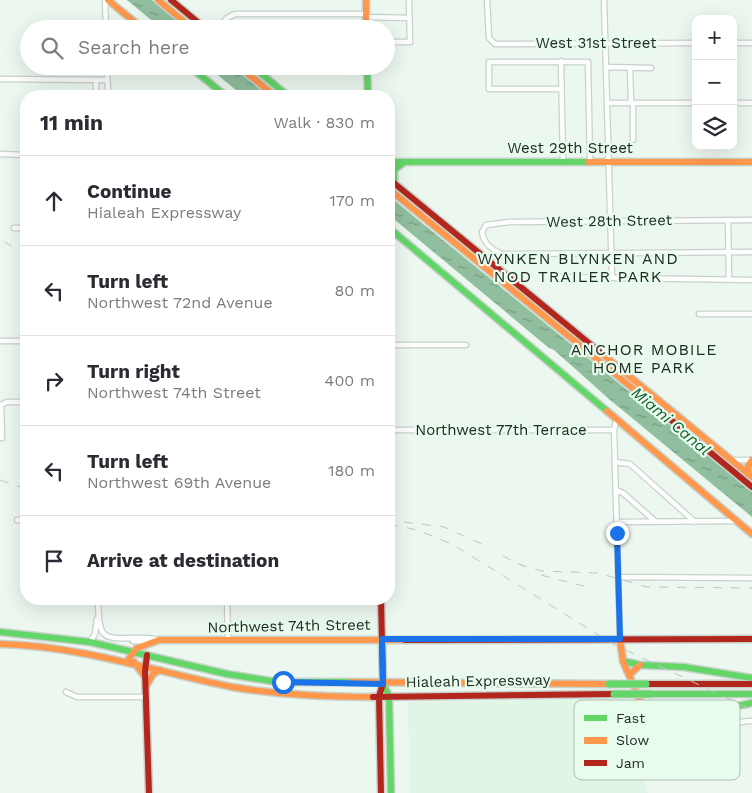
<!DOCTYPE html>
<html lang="en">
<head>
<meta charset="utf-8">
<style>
  body { margin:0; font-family:"Work Sans",sans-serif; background:#f7f7f7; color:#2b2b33 }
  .controls { position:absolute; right:15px; top:15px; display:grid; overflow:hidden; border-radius:10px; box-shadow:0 5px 20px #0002 }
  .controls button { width:45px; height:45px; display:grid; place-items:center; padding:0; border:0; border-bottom:1px solid #e1e1e2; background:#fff; color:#2b2b33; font:25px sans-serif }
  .stop { position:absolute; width:15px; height:15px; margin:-11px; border:4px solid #1a73e8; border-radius:50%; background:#fff }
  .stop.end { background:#1a73e8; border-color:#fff; box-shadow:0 1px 5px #0008 }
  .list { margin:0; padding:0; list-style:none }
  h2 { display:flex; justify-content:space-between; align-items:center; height:65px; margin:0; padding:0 20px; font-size:21px }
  h2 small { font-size:16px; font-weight:400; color:#7c7c81 }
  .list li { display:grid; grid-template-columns:32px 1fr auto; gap:15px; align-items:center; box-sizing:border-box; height:90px; padding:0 20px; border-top:1px solid #e1e1e2 }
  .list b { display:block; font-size:19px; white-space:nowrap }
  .list p { margin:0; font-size:16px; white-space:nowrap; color:#7c7c81 }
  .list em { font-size:16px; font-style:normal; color:#7c7c81 }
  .icon { flex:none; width:28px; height:28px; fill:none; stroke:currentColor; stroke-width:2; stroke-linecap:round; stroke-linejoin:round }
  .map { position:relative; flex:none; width:752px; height:793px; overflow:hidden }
  .search { position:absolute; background:#fff; box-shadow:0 5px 20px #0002; left:20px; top:20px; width:375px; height:55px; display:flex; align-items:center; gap:12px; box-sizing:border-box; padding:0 18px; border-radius:28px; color:#7c7c81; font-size:19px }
  .panel { position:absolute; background:#fff; box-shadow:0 5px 20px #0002; left:20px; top:90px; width:375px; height:515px; border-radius:20px }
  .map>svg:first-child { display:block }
  .built { fill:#e1f5e6 }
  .water { fill:url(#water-ripples) }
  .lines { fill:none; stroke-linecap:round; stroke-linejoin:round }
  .street-casing { stroke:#c9d1cb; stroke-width:7 }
  .fast-casing { stroke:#c9d1cb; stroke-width:9 }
  .slow-casing { stroke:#c9d1cb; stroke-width:9 }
  .jam-casing { stroke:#c9d1cb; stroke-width:9 }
  .street { stroke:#fcfefd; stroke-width:4.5 }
  .fast { stroke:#63d668; stroke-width:6 }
  .slow { stroke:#ff974d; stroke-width:6 }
  .jam { stroke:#b3261e; stroke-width:6 }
  .rail { stroke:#c2c5c3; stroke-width:1; stroke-dasharray:9 9; stroke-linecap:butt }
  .fast-bridge-casing { stroke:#c9d1cb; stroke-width:9; stroke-linecap:butt }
  .fast-bridge { stroke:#63d668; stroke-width:7 }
  .route { stroke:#1a73e8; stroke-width:6 }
  .labels { text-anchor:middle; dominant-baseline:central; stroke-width:4.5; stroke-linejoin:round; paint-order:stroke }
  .street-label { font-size:15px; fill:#222a24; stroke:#e7fcec }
  .neighbourhood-label { font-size:16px; letter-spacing:1px; fill:#222a24; stroke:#e7fcec }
  .water-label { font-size:16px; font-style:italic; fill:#155d35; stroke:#e7fcec }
  .key { fill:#e7fcec; stroke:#acbdb0; stroke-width:1 }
  .key-label { font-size:14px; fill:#222a24 }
</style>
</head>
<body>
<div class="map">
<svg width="752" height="793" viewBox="0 0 752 793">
  <defs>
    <pattern id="water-ripples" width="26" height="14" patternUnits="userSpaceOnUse" patternTransform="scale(1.25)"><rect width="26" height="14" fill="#90be9e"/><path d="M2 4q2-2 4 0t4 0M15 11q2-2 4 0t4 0" fill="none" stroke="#759b81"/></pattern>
  </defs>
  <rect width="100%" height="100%" fill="#ecf7ef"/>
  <!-- built -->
  <path class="built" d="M622 698 648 793H410L408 702Z"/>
  <!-- water -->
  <path class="water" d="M127 0H152L187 29H162Z
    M207 66H232L269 96H243Z
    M389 196 752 492V517L609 399 554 350 549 348 389 215Z"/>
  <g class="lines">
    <defs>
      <path id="street" d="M105 0 106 29
        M487 0 489 38 495 44 696 43
        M604 0 612 278
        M366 17 409 18
        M217 29 227 18 235 14H366
        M386 42H410L409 0
        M733 43H752
        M561 61 563 163
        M107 66 108 96
        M606 67 651 68
        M630 68 631 103
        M0 79 107 80
        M96 80V96
        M561 89H489V62H588L590 163
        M608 103H696
        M633 103V140
        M733 103H752
        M0 154 26 155
        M728 220 729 279
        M14 228H26
        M502 254C491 249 484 244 482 232L486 225 509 222 752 220
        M502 254 752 252
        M494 265 502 254
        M556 277 752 280
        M699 314H752
        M0 341H26
        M389 345H466
        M616 421 614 430 620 639
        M389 430H614
        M0 438H2L1 405 7 402H26
        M733 460H752
        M615 462 630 464 695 522
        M616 490 623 493 656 522
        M17 520H26
        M617 522 737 521
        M619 577 752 578
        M98 599C99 643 102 638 142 638 148 638 153 638 158 640
        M227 599 228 641
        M133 641 150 642
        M90 642 95 634 97 619
        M66 692 77 697H146
        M645 713C648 721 651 728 659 732 675 741 729 720 752 721"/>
      <path id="fast" d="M189 66 226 96
        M252 66 288 96
        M367 66 368 96
        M389 162H588
        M394 183V170L403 163
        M389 228 607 411
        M0 632 90 642 227 674 277 682H351
        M623 661 640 665 684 667 752 678
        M383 684 389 696 391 793
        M650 694H752
        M645 712 657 719 670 720 752 703
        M673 719 669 728 679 733"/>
      <path id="slow" d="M108 0 143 29
        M158 0 193 29
        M366 0V29
        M238 66 275 96
        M588 162H752
        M389 189 653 405
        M601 353 752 477
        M607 411 752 534
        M748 474V466L752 460
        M620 639 623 661 645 712
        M0 644C81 646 153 671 232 687 279 695 326 697 373 697
        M128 660 137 648 159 640H405
        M134 662 146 678
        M629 675 640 665
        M351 682 609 684
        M146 686 153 674 160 670"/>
      <path id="jam" d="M171 0 206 29
        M389 179 601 353
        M653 405 752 487
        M381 599 383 684 379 696 381 793
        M405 640 752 639
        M147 655 145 671 149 793
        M646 684H752
        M373 697 614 694"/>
    </defs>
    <!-- street casing -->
    <use href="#street" class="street-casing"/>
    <!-- fast casing -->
    <use href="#fast" class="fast-casing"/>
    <!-- slow casing -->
    <use href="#slow" class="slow-casing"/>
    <!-- jam casing -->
    <use href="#jam" class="jam-casing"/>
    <!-- street -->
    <use href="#street" class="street"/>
    <!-- fast -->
    <use href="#fast" class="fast"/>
    <!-- slow -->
    <use href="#slow" class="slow"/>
    <!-- jam -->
    <use href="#jam" class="jam"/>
    <!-- rail -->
    <path class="rail" d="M4 242 26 253
      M0 480 26 489
      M404 522 444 527 486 546
      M389 524 417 530 452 544 613 644 752 710
      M503 556 523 566
      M518 564 542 571 598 573 647 587 752 588
      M541 575 587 587"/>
    <defs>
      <path id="fast-bridge" d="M609 684H646
        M614 694H650"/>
    </defs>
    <!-- fast-bridge casing -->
    <use href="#fast-bridge" class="fast-bridge-casing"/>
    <!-- fast-bridge -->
    <use href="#fast-bridge" class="fast-bridge"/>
  </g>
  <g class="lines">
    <!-- route -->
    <path class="route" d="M283 682 383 684 382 639H620L617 533"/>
  </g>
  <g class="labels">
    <!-- street labels -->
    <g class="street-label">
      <text x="596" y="43">West 31st Street</text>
      <text x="570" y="148">West 29th Street</text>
      <text transform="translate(609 221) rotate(-1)">West 28th Street</text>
      <text x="501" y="430">Northwest 77th Terrace</text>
      <text transform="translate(289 626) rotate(-1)">Northwest 74th Street</text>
      <text transform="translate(478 681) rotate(-1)">Hialeah Expressway</text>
    </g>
    <!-- neighbourhood labels -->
    <g class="neighbourhood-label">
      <text x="578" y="258">WYNKEN BLYNKEN AND<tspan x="578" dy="18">NOD TRAILER PARK</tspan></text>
      <text x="644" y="349">ANCHOR MOBILE<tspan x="644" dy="18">HOME PARK</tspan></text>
    </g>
    <!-- water labels -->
    <g class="water-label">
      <text transform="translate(671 421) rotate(40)">Miami Canal</text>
    </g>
  </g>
  <!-- legend -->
  <rect x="574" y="700" width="166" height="80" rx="8" class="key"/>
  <rect x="584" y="715" width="23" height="6" fill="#63d668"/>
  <rect x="584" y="737" width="23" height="7" fill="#ff974d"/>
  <rect x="584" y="760" width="23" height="6" fill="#b3261e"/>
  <g class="key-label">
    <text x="616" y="723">Fast</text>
    <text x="616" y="745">Slow</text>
    <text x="616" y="768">Jam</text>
  </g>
</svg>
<div class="controls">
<button>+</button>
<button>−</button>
<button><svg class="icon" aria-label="layers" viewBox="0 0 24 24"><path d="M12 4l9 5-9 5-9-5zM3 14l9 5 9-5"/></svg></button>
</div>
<div class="stop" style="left:283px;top:682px"></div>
<div class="stop end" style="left:617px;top:533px"></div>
<div class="search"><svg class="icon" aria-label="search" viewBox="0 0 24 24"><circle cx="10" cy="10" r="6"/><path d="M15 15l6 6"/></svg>Search here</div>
<section class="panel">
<h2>11 min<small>Walk · 830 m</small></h2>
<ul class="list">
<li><svg class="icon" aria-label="ahead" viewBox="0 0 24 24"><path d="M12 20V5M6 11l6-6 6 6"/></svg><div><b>Continue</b><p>Hialeah Expressway</p></div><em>170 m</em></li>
<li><svg class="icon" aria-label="left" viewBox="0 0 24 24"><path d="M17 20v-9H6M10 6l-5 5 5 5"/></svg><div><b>Turn left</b><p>Northwest 72nd Avenue</p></div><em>80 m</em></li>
<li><svg class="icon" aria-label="right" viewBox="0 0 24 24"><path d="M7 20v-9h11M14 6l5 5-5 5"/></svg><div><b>Turn right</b><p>Northwest 74th Street</p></div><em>400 m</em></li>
<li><svg class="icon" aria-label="left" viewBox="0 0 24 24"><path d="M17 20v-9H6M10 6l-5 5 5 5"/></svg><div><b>Turn left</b><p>Northwest 69th Avenue</p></div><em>180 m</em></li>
<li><svg class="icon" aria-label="arrive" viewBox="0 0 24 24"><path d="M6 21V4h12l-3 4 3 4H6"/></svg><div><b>Arrive at destination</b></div></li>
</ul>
</section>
</div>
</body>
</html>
